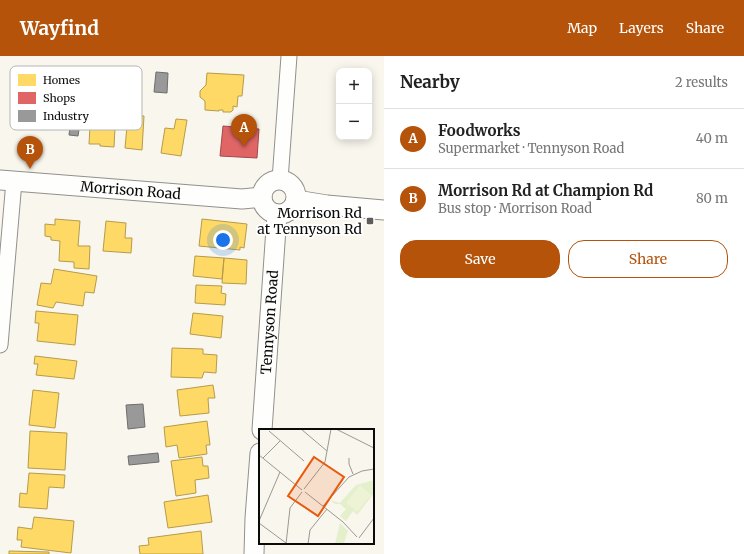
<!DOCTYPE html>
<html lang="en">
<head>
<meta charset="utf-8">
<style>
  body { margin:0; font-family:Merriweather,serif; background:#f6f6f6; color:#222 }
  .controls { position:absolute; right:12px; top:12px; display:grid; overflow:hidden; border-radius:8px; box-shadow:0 2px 10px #0003 }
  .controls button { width:36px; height:36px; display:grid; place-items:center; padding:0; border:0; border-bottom:1px solid #e0e0e0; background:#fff; color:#222; font:20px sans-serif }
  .you { position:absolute; left:223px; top:184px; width:14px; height:14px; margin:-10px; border:3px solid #fff; border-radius:50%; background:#1a73e8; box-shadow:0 0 0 6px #1a73e833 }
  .badge { display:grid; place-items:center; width:26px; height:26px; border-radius:50%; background:#b45309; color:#fff; font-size:13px; font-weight:700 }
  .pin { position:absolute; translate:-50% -33px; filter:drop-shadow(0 1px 2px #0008) }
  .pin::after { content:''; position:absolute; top:21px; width:14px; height:12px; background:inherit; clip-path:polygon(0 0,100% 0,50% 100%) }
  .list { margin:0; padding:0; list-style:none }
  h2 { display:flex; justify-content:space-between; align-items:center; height:52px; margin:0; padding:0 16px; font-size:17px }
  h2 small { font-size:13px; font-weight:400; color:#767676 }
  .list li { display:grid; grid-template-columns:26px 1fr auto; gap:12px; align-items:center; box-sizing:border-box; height:60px; padding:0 16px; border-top:1px solid #e0e0e0 }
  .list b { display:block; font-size:15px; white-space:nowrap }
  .list p { margin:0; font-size:13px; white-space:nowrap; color:#767676 }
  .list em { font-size:13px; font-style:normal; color:#767676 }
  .actions { display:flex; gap:8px; padding:12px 16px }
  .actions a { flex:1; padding:9px 0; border:1px solid #b45309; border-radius:16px; text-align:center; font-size:14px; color:#b45309 }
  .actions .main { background:#b45309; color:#fff }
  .map { position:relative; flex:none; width:384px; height:498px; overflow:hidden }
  header { display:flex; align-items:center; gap:24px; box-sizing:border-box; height:56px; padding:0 20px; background:#b45309; color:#fff }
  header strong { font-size:19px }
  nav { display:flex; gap:22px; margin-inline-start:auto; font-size:14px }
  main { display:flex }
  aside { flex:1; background:#fff }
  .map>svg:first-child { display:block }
  .homes { fill:#ffd966; stroke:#b69b4a }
  .shops { fill:#e06666; stroke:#a04a4a }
  .industry { fill:#999; stroke:#6e6e6e }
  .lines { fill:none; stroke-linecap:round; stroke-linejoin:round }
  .minor-casing { stroke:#92908c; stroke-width:17 }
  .tertiary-casing { stroke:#92908c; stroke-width:21 }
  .minor { stroke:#fefefc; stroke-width:15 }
  .tertiary { stroke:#fefefc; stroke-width:19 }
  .poi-dot { fill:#5e5d59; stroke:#fff; stroke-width:1.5 }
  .labels { text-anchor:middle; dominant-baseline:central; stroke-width:4; stroke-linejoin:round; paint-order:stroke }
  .street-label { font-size:14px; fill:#0a0a0a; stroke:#fff }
  .poi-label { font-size:14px; fill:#0a0a0a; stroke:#fff; text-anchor:end }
  .inset-road { fill:none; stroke:#999892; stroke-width:1 }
  .view { fill:#e8590c; fill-opacity:0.15; stroke:#e8590c; stroke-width:2 }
  .inset-edge { fill:none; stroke:#0a0a0a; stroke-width:2 }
  .key { fill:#fff; stroke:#b6b6b6; stroke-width:1 }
  .key-label { font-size:11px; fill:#0a0a0a }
</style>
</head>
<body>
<header>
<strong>Wayfind</strong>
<nav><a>Map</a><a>Layers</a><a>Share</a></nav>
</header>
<main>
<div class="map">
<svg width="384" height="498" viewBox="0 0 384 498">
  <rect width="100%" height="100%" fill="#f9f6ed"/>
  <!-- homes -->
  <path class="homes" d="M207 17 244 19 242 40H238L237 51 233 50V54L231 56H223V54H219V55L205 54V45L200 41V35L206 29Z
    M91 54 126 56 125 67H124L123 73 115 72 114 91 100 90V88H89Z
    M128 59 144 60 142 94 125 92Z
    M176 63 187 64 181 100 161 97 165 72 174 73Z
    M55 163 80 165 78 190H90L89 213 74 212V206L59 205 60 185 51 184V181L45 180V168L55 169Z
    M202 163 247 168 244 192 240 191V194L199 190Z
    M106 165 126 167 125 182H132L131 197 103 195Z
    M195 200 224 202 222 223 193 220Z
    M224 202 247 204 246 228 222 227Z
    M54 213 97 220 94 237 85 236 83 250 56 246 53 252 37 249 41 227 51 228Z
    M196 229 222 230 221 237 226 238 225 249 195 247Z
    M36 255 78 259 75 289 37 285 39 267H35Z
    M193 257 223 260 221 282 190 278Z
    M172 292 203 293V298L217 299 216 317 204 316 202 322 171 321Z
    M35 300 77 305 74 323 36 319 38 308H34Z
    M213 329 215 342H208L209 357 180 360 177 334Z
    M33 334 59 337 55 372 29 369Z
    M207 365 210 389H206L207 398 179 402 177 389 166 391 164 371Z
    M30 375 67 377 65 414 28 412Z
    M202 401 203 410H208L209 422 195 424 196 437 176 440 171 405Z
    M29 417 65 419 64 432 49 431 47 453 19 451 20 437 27 438Z
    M208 439 212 466 168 472 164 446Z
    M34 461 74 465 71 497 21 491 22 484H17L18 471 32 473Z
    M201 475 203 498H140L139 490 149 489 148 482Z
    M9 495 49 496V498H9Z"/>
  <!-- shops -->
  <path class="shops" d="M223 70 259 73 257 102 220 100Z"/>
  <!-- industry -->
  <path class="industry" d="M156 16 168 17 167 37 154 36Z
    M72 53 82 54 78 80 69 79Z
    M143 348 145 371 128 373 126 349Z
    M158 397 159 406 129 409 128 400Z"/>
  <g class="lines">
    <defs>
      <path id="minor" d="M280 124 289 0
        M0 289 14 125"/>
      <g id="tertiary">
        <circle cx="279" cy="141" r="17"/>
        <path id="s1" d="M0 124 242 143 262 141"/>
        <path d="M296 144 327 149 384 154"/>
        <path id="s2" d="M262 374 277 158"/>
        <path d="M254 498 255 462 260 397"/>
      </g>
    </defs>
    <!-- minor casing -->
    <use href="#minor" class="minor-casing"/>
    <!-- tertiary casing -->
    <use href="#tertiary" class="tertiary-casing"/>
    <!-- minor -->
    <use href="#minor" class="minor"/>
    <!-- tertiary -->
    <use href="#tertiary" class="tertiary"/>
  </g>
  <!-- markers -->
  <rect class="poi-dot" x="366" y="161" width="8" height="8" rx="2"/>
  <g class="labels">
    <!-- street labels -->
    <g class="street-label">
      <text stroke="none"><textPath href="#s1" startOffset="131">Morrison Road</textPath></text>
      <text stroke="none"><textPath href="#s2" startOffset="108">Tennyson Road</textPath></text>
    </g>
    <!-- poi labels -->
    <g class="poi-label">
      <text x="362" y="157">Morrison Rd<tspan x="362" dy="16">at Tennyson Rd</tspan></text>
    </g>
  </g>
  <!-- overview -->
  <g transform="translate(259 373)">
    <rect width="115" height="115" fill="#f9f6ed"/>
    <path d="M115 51V64L98 86 94 82 87 92 81 87 87 80 81 75H76L71 71 81 74 97 56ZM81 94 89 102 85 114 76 115Z" fill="#e4efcb"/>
    <path d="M101 56 112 66 98 83 87 74Z" fill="#eef3d6"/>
    <path class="inset-road" d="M42 0 68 22M77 0 115 19M10 2 45 32M0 26 43 61M4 29 21 12M90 29V35L94 45M45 60 66 33 72 0M46 63 84 93 98 108M64 77 90 48 103 42 115 40M0 92 21 43M0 94 27 114M100 109 115 89M27 115 31 79 43 63M49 115 51 101 68 80"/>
    <path class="view" d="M55 28 85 48 59 87 29 67Z"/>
    <rect width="115" height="115" class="inset-edge"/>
  </g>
  <!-- legend -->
  <rect x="10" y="10" width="132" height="64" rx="6" class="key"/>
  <rect x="18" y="18" width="18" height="12" fill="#ffd966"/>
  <rect x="18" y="36" width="18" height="12" fill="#e06666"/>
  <rect x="18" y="54" width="18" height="12" fill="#999"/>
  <g class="key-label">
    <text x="43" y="28">Homes</text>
    <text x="43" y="46">Shops</text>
    <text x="43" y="64">Industry</text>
  </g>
</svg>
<div class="controls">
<button>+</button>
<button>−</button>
</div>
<div class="you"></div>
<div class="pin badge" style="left:244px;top:91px">A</div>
<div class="pin badge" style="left:30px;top:113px">B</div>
</div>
<aside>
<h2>Nearby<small>2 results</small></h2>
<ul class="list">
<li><span class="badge">A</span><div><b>Foodworks</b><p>Supermarket · Tennyson Road</p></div><em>40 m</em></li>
<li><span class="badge">B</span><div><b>Morrison Rd at Champion Rd</b><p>Bus stop · Morrison Road</p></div><em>80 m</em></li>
</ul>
<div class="actions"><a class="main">Save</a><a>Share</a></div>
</aside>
</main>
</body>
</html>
